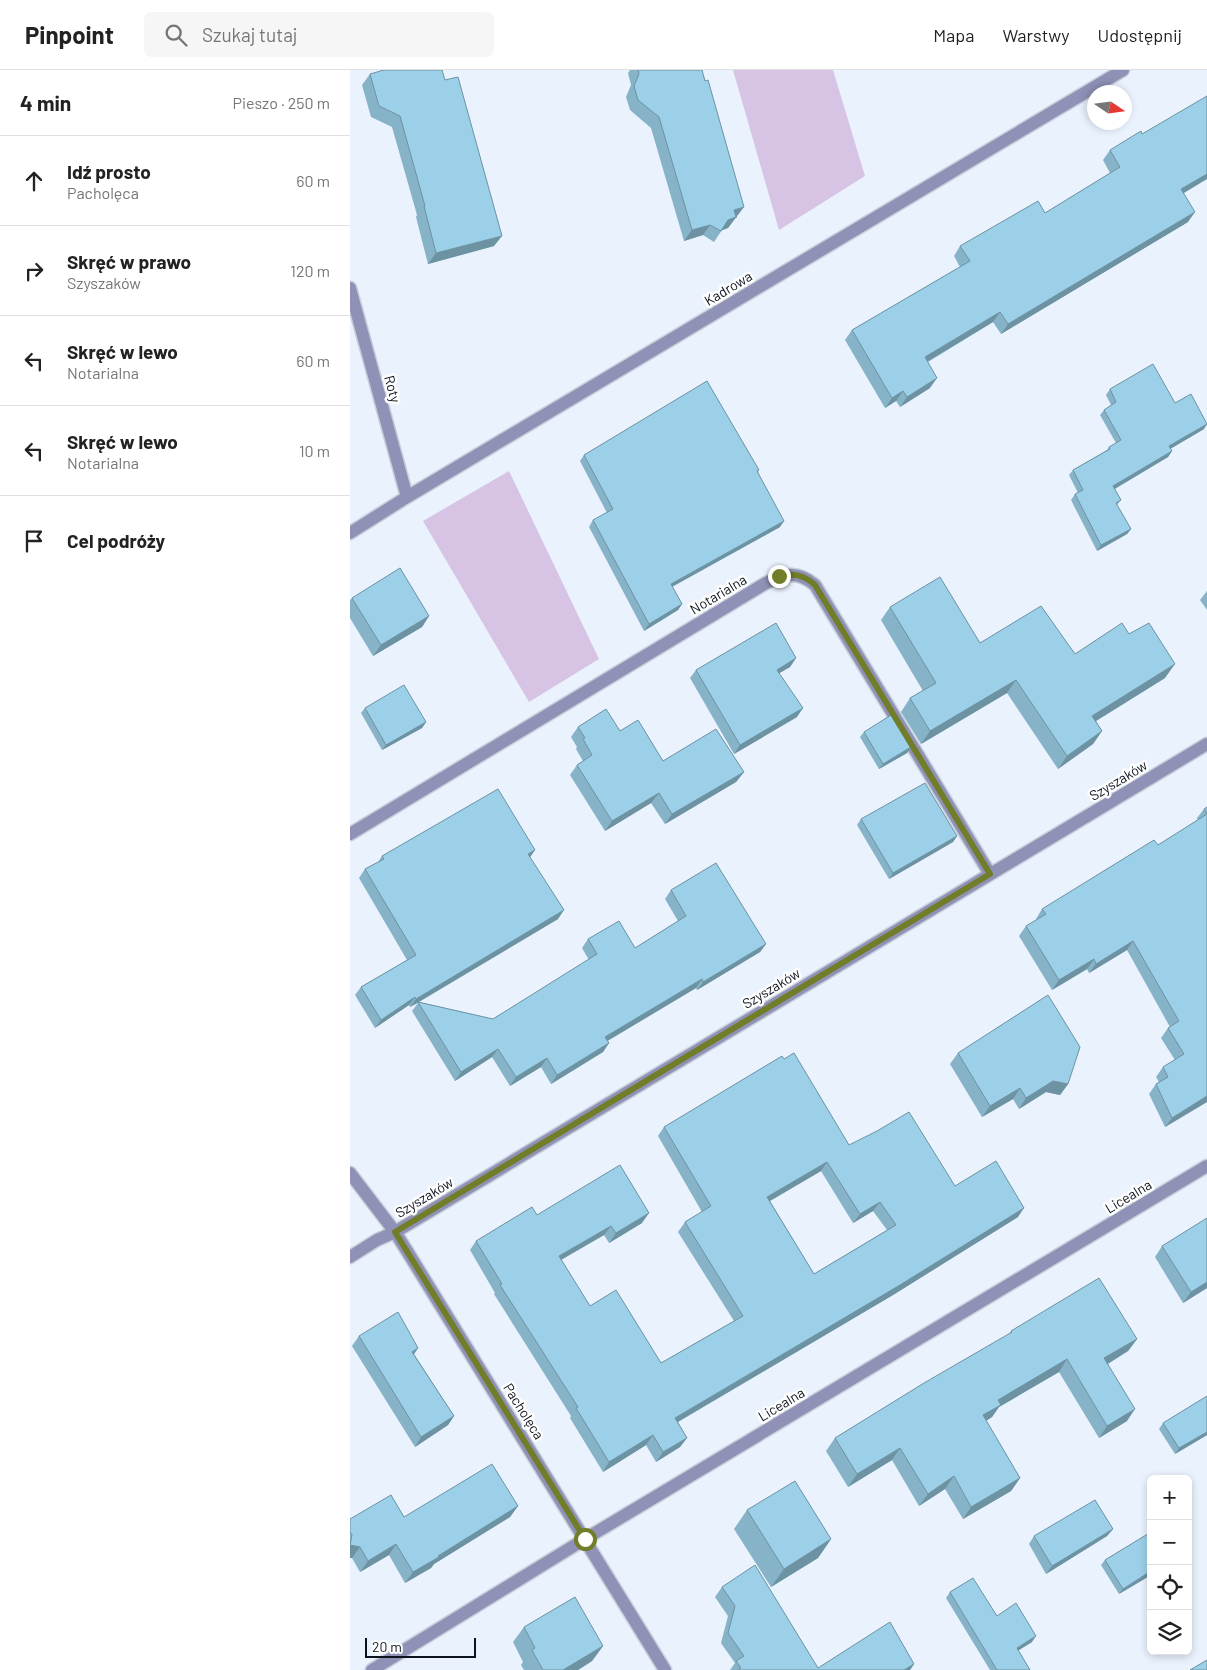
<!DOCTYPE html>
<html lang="pl">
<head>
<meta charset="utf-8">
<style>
  body { margin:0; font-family:Barlow,sans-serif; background:#f6f6f6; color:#222 }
  .controls { position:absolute; right:15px; bottom:15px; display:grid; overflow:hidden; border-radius:8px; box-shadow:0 2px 8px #0003 }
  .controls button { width:45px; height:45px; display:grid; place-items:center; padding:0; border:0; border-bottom:1px solid #e0e0e0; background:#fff; color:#222; font:25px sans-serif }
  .compass { position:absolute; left:737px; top:15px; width:45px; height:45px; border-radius:50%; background:#fff; box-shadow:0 2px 8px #0003; rotate:103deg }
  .scale { position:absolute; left:15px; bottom:12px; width:111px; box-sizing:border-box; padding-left:5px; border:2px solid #0c131c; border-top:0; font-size:14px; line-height:18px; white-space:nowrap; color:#0c131c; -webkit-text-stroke:4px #fefefe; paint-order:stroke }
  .stop { position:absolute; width:15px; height:15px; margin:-11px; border:4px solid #717d29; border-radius:50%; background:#fff }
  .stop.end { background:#717d29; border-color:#fff; box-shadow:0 1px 5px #0008 }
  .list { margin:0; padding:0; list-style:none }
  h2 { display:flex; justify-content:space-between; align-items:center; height:65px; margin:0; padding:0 20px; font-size:21px }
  h2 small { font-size:16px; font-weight:400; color:#767676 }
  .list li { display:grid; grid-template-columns:32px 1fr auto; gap:15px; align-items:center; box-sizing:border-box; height:90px; padding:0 20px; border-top:1px solid #e0e0e0 }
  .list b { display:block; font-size:19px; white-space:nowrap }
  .list p { margin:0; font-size:16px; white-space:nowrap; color:#767676 }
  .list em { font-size:16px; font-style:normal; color:#767676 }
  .icon { flex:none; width:28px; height:28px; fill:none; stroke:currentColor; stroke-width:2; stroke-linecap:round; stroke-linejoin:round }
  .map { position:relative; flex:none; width:857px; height:1600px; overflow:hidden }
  header { display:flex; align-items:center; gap:30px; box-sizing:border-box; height:70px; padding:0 25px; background:#fff; border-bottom:1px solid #e0e0e0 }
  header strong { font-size:24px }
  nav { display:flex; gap:28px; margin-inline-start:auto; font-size:18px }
  .search { width:350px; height:45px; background:#f6f6f6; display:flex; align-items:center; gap:12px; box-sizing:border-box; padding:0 18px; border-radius:8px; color:#767676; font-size:19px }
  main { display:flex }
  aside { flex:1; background:#fff }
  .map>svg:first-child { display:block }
  .green { fill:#d7c4e5 }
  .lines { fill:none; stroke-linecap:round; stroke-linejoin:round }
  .street-casing { stroke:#c6ced9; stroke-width:15 }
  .street { stroke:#8f91b6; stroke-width:12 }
  .wall { fill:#86b3c8; fill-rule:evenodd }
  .shaded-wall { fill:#6d92a2 }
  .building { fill:#9cd0e8; stroke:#6d92a2; fill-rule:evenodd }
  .route { stroke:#717d29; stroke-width:6 }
  .labels { text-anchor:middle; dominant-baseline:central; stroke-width:5; stroke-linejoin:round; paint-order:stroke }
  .street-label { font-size:14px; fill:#0c131c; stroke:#fefefe }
</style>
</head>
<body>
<header>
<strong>Pinpoint</strong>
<div class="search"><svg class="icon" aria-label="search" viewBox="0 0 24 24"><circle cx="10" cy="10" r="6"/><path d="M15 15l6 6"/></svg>Szukaj tutaj</div>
<nav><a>Mapa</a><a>Warstwy</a><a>Udostępnij</a></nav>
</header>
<main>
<aside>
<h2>4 min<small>Pieszo · 250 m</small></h2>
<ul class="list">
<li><svg class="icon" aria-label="ahead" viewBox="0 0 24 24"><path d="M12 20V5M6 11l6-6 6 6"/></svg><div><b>Idź prosto</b><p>Pacholęca</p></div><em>60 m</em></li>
<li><svg class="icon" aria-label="right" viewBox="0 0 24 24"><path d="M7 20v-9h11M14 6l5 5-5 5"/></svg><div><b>Skręć w prawo</b><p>Szyszaków</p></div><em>120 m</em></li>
<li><svg class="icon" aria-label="left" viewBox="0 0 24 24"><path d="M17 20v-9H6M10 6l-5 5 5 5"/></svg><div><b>Skręć w lewo</b><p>Notarialna</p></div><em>60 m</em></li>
<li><svg class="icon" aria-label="left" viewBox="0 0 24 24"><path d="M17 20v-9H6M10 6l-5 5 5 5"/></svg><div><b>Skręć w lewo</b><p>Notarialna</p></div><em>10 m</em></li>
<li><svg class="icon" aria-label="arrive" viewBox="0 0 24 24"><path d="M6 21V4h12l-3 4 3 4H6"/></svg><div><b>Cel podróży</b></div></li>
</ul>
</aside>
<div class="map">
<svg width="857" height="1600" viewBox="0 0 857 1600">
  <rect width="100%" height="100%" fill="#e9f2fd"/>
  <!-- green -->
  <path class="green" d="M383 0H483L515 106 429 160Z
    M159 401 249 589 179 632 73 451Z"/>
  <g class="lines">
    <defs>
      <path id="street" d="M0 218 57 427
        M0 463 57 427 773 0
        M0 764 416 513C435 504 447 500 465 515L640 804
        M0 1103 45 1162 57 1181 315 1600
        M0 1187 27 1170 45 1162 857 674
        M22 1600 235 1469 857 1096"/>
    </defs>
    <!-- street casing -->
    <use href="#street" class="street-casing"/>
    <!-- street -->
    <use href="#street" class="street"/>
  </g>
  <!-- wall -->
  <path class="wall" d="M280 0H352L387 148H385L378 158 372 160 364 172 353 165 334 171 301 58 280 40 276 27 281 15 278 3Z
    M20 4 95 10 144 176 78 194 66 147 67 145 42 57 21 47 12 15Z
    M760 80 834 123 838 152 651 264 643 252 578 292 580 318 550 337 546 331 535 338 495 270 502 260 610 197 604 186 610 176 695 143 760 103 753 90Z
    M760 319 825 333 854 359 820 379 822 381 818 387 765 419 771 430 767 435 781 459 777 464 747 481 721 430 725 424 728 423 719 405 723 400 757 380 759 377 766 373 750 345 754 340 761 335 756 325Z
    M234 385 409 400 408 402 430 457 322 517 332 534 328 540 294 561 239 457 243 450 257 443 230 391Z
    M857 521V540L850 530Z
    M2 528 79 546 72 557 23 586 0 548V530Z
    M540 537 630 573 725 584 779 564 815 608 746 651 752 661 743 674 708 699 657 623 571 674 551 642 560 628 573 621 531 550Z
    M446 588 440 597 429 603 447 647 384 684 340 608 346 600Z
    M15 638 76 652 72 658 32 680 11 643Z
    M228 657 270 661 313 691 394 702 386 712 315 754 301 733 255 761 220 705 227 695 233 691 226 679 227 677 221 667Z
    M514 662 561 677 557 683 529 699 510 667Z
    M857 737V1032L815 1057 799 1024 806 1014 809 1012 806 1007 813 997 825 990 811 968 818 958 820 957 777 880 739 903 737 899 702 920 669 866 676 856 686 850V849L692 839 808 775 848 750 847 748 854 739Z
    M511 749 607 766 603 772 539 809 507 755Z
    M32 786 180 787 208 849 69 932 143 949 239 890 232 878 238 869 285 878 328 851 315 829 321 820 416 874 410 882 347 920 346 918 257 971 259 973 253 982 201 1014 191 997 160 1016 142 987 105 1011 62 941 68 933 60 937 59 935 25 958 5 925 11 917 57 890 9 808 15 799 28 792Z
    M608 983 718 1014 710 1025 696 1022 669 1039 663 1029 632 1047 600 994Z
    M314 1057 499 1075 605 1116 668 1147 543 1225 328 1352 337 1368 330 1377 306 1392 296 1375 253 1402 220 1348 221 1346 144 1224 145 1223 120 1180 126 1171 187 1145 292 1153 259 1173 254 1165 211 1190 240 1236 311 1293 384 1251 328 1162 335 1152 352 1142 308 1066ZM471 1101 503 1153 523 1141 537 1160 464 1204 420 1131Z
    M812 1176 857 1218 833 1233 805 1187Z
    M661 1261 787 1269 778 1281 758 1294 777 1351 749 1368 709 1302 649 1337 642 1347 636 1351 670 1408 661 1421 613 1449 595 1419 569 1436 542 1390 498 1417 476 1381 485 1368 659 1264Z
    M9 1266 68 1278 64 1284 104 1346 98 1355 65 1377 2 1276Z
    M813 1353 857 1365 825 1384 809 1359Z
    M168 1436 160 1447 84 1494 81 1498 55 1513 39 1485 10 1502 2 1488H0V1449L54 1447Z
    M397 1440 481 1469 468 1488 421 1517 384 1459Z
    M763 1459 757 1466 696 1504 679 1474 684 1466Z
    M801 1462V1505L769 1524 751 1495 755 1490Z
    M372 1517 468 1598 564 1594 560 1600H380L385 1593 371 1573 378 1546 365 1527Z
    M600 1522 647 1546 682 1572 668 1580 680 1600H640L596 1528Z
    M174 1557 253 1576 242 1591 228 1600H174L171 1595 173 1592 163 1572Z"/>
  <!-- shaded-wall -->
  <path class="shaded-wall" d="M857 104V109L824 129 831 119Z
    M394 137 378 158 370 161 384 140Z
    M845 142 838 152 651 264 658 254Z
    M360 155 353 165 334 171 342 160Z
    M152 166 144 176 78 194 86 183Z
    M650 242 643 252 568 297 575 287Z
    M587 308 580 318 550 337 557 327Z
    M553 321 546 331 535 338 542 328Z
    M857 354 854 359 815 382 819 376Z
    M822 381 818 387 759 422 763 416Z
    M434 451 430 457 316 520 321 514Z
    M781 459 777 464 747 481 751 475Z
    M332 534 328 540 294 561 299 554Z
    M79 546 72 557 23 586 31 575Z
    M446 588 440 597 421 608 427 600Z
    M825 594 815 608 733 659 742 646Z
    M666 610 657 623 571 674 580 661Z
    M453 638 447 647 384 684 390 675Z
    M76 652 72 658 32 680 36 675Z
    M752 661 743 674 708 699 717 686Z
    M561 677 557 683 529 699 533 694Z
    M394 702 386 712 315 754 322 744Z
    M309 723 301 733 255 761 262 751Z
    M607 766 603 772 539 809 543 803Z
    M185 780 179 789 178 784Z
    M214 840 208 849 60 937 66 929Z
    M783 871 777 880 739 903 746 894Z
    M416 874 410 882 347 920 353 912Z
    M744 889 737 899 702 920 709 910Z
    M352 909 346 918 249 976 255 967Z
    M65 927 59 935 25 958 31 950Z
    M259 973 253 982 201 1014 207 1005Z
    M148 979 142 987 105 1011 111 1002Z
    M197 988 191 997 160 1016 166 1007Z
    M703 1011 718 1014 710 1025 696 1022 669 1039 676 1028Z
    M670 1018 663 1029 632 1047 640 1036Z
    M857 1026V1032L815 1057 822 1048Z
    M477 1092 471 1101 411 1136 417 1127Z
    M530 1132 523 1141 503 1153 510 1144Z
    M674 1138 668 1147 543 1225 319 1357 325 1348Z
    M299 1143 292 1153 259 1173 266 1163Z
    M261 1156 254 1165 202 1195 209 1186Z
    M857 1212V1218L833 1233 841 1222Z
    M787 1269 778 1281 746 1301 754 1288Z
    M68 1278 62 1287V1282Z
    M717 1289 709 1302 649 1337 642 1347 624 1358 633 1345 648 1330Z
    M785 1339 777 1351 749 1368 757 1356Z
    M104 1346 98 1355 65 1377 71 1367Z
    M857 1362V1365L825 1384 829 1378Z
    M303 1365 296 1375 253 1402 259 1392Z
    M337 1368 330 1377 306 1392 313 1382Z
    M550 1378 542 1390 498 1417 507 1404Z
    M604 1406 595 1419 569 1436 578 1424Z
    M670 1408 661 1421 613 1449 621 1437Z
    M168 1436 160 1447 84 1494 81 1498 55 1513 63 1502 88 1486Z
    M763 1459 757 1466 696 1504 702 1496Z
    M481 1469 468 1488 421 1517 434 1499Z
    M46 1474 39 1485 10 1502 18 1491Z
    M0 1475 10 1477 2 1488H0Z
    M801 1501V1505L769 1524 773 1519Z
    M686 1566 682 1572 663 1584 667 1578Z
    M253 1576 242 1591 228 1600H213Z
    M564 1594 560 1600H554Z"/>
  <!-- building -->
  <path class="building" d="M34 0H92L95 10 108 7 152 166 86 183 74 136H75L50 46 29 36 20 4Z
    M288 0H352L355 11 358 10 394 137 384 140 386 147 378 150 371 161 360 155 342 160 309 47 288 30 284 16 289 4Z
    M857 26V104L831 119 845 142 658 254 650 242 575 287 587 308 557 327 553 321 542 328 502 260 620 191 610 176 688 131 695 143 770 97 760 80 791 61 792 64Z
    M803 294 825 333 841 324 857 354 819 376 822 381 763 416 771 430 766 433 781 459 751 475 725 424 733 420 723 400 760 379 759 377 771 370 754 340 766 332 760 319Z
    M357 311 409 400 407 401 434 451 321 514 332 534 299 554 243 450 263 439 234 385Z
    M50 498 79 546 31 575 2 528Z
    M590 507 630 573 691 536 725 584 772 553 779 564 799 553 825 594 742 646 752 661 717 686 666 610 580 661 560 628 586 613 540 537Z
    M426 553 446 588 427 600 453 638 390 675 346 600Z
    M54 615 76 652 36 675 15 638Z
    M256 639 270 661 288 650 313 691 366 659 394 702 322 744 309 723 262 751 227 695 242 685 233 669 235 668 228 657Z
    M541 645 561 677 533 694 514 662Z
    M575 713 607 766 543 803 511 749Z
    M148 719 185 780 178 784 214 840 66 929 65 927 31 950 11 917 66 885 15 799 34 789 32 786Z
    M857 737V1026L822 1048 806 1014 818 1007 813 997 834 984 818 958 829 951 783 871 746 894 744 889 709 910 676 856 696 844 692 839 804 770 808 775 857 744 854 739Z
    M366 793 416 874 353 912 352 909 255 967 259 973 207 1005 197 988 166 1007 148 979 111 1002 68 932 143 949 247 884 238 869 269 851 285 878 336 846 321 820Z
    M698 925 730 977 718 1014 703 1011 676 1028 670 1018 640 1036 608 983Z
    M444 983 499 1075 527 1061 559 1042 605 1116 646 1091 674 1138 550 1215 325 1348 337 1368 313 1382 303 1365 259 1392 226 1338 228 1337 150 1215 152 1214 126 1171 182 1137 187 1145 270 1095 299 1143 266 1163 261 1156 209 1186 240 1236 266 1220 311 1293 393 1246 335 1152 361 1136 314 1057 432 986 434 989ZM477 1092 510 1144 530 1132 546 1155 464 1204 417 1127Z
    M857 1148V1212L841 1222 812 1176Z
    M749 1208 787 1269 754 1288 785 1339 757 1356 717 1289 648 1330 651 1335 633 1345 670 1408 621 1437 604 1406 578 1424 550 1378 507 1404 485 1368 574 1313 662 1262 661 1261Z
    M48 1242 68 1278 62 1282 104 1346 71 1367 9 1266Z
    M857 1326V1362L829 1378 813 1353Z
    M142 1394 168 1436 88 1486 89 1487 63 1502 46 1474 18 1491 10 1477 0 1475 2 1465 0 1462V1449L41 1425 54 1447Z
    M445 1411 481 1469 434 1499 397 1440Z
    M745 1430 763 1459 702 1496 684 1466Z
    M801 1462V1501L773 1519 755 1490Z
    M405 1495 468 1598 540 1552 564 1594 554 1600H388L391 1598 386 1591 394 1586 378 1563 385 1536 372 1517Z
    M623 1508 647 1546 666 1533 686 1566 667 1578 680 1600H647L600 1522Z
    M225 1527 253 1576 213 1600H193L182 1580 185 1578 174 1557Z
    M857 1590V1600H840Z"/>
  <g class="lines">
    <!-- route -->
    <path class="route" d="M235 1469 45 1162 640 804 465 515C454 505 444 503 429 506"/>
  </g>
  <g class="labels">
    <!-- street labels -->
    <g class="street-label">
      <text transform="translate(378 218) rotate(-31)">Kadrowa</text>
      <text transform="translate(43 319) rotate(75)">Roty</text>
      <text transform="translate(368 524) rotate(-31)">Notarialna</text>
      <text transform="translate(768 710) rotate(-31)">Szyszaków</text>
      <text transform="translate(421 918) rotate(-31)">Szyszaków</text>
      <text transform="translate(778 1126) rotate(-31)">Licealna</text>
      <text transform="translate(74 1127) rotate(-31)">Szyszaków</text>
      <text transform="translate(431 1334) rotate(-31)">Licealna</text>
      <text transform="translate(174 1341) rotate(58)">Pacholęca</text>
    </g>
  </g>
</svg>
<div class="controls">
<button>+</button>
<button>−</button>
<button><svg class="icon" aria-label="locate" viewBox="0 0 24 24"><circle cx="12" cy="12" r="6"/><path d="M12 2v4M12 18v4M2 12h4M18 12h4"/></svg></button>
<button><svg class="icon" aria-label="layers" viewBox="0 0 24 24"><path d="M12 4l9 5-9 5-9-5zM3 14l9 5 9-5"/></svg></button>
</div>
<svg class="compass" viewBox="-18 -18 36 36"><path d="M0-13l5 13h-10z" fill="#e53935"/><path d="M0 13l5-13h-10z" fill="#767676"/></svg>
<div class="scale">20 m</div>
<div class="stop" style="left:235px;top:1469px"></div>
<div class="stop end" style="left:429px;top:506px"></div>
</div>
</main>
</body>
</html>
